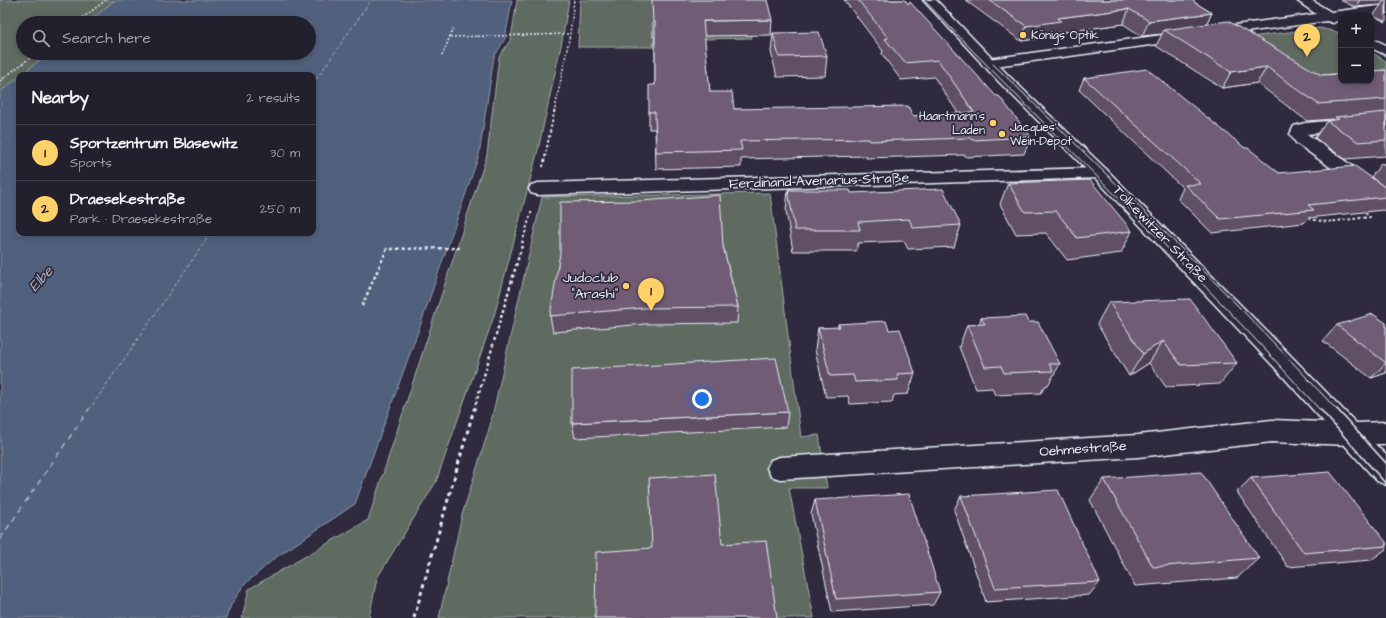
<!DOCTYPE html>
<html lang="en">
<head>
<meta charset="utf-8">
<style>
  body { margin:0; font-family:"Architects Daughter",sans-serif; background:#2f2d3a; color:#f1f3f6 }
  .controls { position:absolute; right:12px; top:12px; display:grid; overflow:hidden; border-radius:8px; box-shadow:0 2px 6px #0003 }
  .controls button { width:36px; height:36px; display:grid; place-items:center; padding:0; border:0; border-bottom:1px solid #403e4a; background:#23202e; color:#f1f3f6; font:20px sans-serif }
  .you { position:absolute; left:702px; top:399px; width:14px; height:14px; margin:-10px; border:3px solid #fff; border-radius:50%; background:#1a73e8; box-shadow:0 0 0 6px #1a73e833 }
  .badge { display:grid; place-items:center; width:26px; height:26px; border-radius:50%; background:#ffd166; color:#111; font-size:13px; font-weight:700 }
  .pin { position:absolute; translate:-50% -33px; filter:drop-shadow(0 1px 2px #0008) }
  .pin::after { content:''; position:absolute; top:21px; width:14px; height:12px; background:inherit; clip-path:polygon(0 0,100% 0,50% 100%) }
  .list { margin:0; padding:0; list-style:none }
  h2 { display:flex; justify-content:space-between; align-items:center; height:52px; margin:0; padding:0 16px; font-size:17px }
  h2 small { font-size:13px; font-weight:400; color:#a3a3aa }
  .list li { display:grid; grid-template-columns:26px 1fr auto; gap:12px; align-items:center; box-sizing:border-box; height:56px; padding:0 16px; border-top:1px solid #403e4a }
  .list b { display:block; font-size:15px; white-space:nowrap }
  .list p { margin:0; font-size:13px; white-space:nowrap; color:#a3a3aa }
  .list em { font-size:13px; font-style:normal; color:#a3a3aa }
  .icon { flex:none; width:22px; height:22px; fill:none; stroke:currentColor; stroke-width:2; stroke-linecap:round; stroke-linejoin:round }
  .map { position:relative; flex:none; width:1386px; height:618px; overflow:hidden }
  .search { position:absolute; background:#23202e; box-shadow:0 2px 6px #0003; left:16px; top:16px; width:300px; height:44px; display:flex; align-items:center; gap:10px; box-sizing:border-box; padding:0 14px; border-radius:22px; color:#a3a3aa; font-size:15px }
  .panel { position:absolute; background:#23202e; box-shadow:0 2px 6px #0003; left:16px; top:72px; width:300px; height:164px; border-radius:8px }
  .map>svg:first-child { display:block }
  .green { fill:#5e6a60; stroke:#a3aeac }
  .water { fill:#51617b; stroke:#8d9bad }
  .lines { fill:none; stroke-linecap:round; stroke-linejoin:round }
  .ferry-far1 { stroke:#acb7c6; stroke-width:1; stroke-dasharray:3.5 2.5; stroke-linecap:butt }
  .ferry { stroke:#acb7c6; stroke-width:1.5; stroke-dasharray:6 5; stroke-linecap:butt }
  .minor-casing { stroke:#e8f1f8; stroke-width:3 }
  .major-casing { stroke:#e8f1f8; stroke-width:3 }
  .path-far3 { stroke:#e8f1f8; stroke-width:1.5; stroke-dasharray:2 2; stroke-linecap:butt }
  .path-far2 { stroke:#e8f1f8; stroke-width:2; stroke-dasharray:2.5 2.5; stroke-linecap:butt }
  .path-far1 { stroke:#e8f1f8; stroke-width:2.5; stroke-dasharray:3 3; stroke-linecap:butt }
  .path { stroke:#e8f1f8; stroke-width:3; stroke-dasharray:4 4; stroke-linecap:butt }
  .minor { fill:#2f2a3d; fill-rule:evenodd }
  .major { fill:#2f2a3d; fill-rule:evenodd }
  .tram-far1 { stroke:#e8f1f8; stroke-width:1 }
  .tram { stroke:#e8f1f8; stroke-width:1.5 }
  .wall { fill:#604f65; stroke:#e8f1f8 }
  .shaded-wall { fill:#4e4052; stroke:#e8f1f8 }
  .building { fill:#705c75; stroke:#e8f1f8 }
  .poi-dot { fill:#ffd166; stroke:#2f2a3d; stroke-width:1.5 }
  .labels { text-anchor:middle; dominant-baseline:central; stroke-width:3.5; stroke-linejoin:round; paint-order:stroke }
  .far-poi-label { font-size:12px; fill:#e8f1f8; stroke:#2f2a3d; text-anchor:start }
  .street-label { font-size:14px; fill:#e8f1f8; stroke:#2f2a3d }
  .poi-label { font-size:14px; fill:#e8f1f8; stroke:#2f2a3d; text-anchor:end }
  .water-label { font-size:15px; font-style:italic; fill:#acb7c6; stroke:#2f2a3d }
</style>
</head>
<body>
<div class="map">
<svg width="1386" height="618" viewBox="0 0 1386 618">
  <rect width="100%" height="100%" fill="#2f2a3d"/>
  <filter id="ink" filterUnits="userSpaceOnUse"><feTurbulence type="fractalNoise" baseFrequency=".025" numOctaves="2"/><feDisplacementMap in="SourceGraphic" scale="8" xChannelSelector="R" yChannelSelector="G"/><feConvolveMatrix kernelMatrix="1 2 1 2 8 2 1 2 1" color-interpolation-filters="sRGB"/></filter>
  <g filter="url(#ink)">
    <!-- green -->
    <path class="green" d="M0 0H115L87 23H23V53H49L21 75H19V77L0 92Z
      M517 0H569L562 41 538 150 494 316 436 482 377 578 369 618H242L249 589 368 520 487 155 499 57 511 39Z
      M580 0H745L752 38 654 40 653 47H578Z
      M1320 28 1341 33V75L1307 78 1243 38Z
      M1371 52 1386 61V71L1371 72Z
      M770 193 801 437 819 435 827 488H789L814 618H439L462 515 490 426 542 197Z"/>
    <!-- water -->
    <path class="water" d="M115 0H512L505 39 494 57 479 155 420 326 355 504 275 558 244 585 231 605 226 618H0V92L19 77V233H313V75H21L49 53H309V23H87Z"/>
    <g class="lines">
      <!-- ferry-far1 -->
      <path class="ferry-far1" d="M313 84 371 0
        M89 410 211 233"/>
      <!-- ferry -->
      <path class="ferry" d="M0 539 89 409"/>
      <defs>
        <path id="minor" d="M1296 0H1311L1331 12 1386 5V13L1371 15H1341V19L1333 23 1327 21 988 67 983 66 981 63 983 60 988 59 1316 14Z
          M1371 38 1386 45V55L1371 48Z
          M1386 116V126L1307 134 1373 181 1376 185 1373 189 1367 191 1361 189 1296 143 1290 134 1294 126 1305 123Z
          M1100 168 1106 169 1109 173 1106 177 1100 178 538 195 531 193 529 189 531 185 538 183Z
          M1272 420 1350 423 1359 427 1363 434 1359 441 1350 445 1272 442 1138 457 780 479 771 476 767 468 771 460 780 457 1138 435Z"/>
        <path id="major" d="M923 0H936L1010 77 1106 169 1293 358 1356 423 1386 422V444H1375L1386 455V485L1377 481 1277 370 1094 177 1000 83Z"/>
      </defs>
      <!-- minor casing -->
      <use href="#minor" class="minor-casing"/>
      <!-- major casing -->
      <use href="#major" class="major-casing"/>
      <!-- path-far3 -->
      <path class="path-far3" d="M76 23 106 0
        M450 37 570 34
        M442 56 453 29
        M0 81 36 53
        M555 109 570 34 574 0"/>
      <!-- path-far2 -->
      <path class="path-far2" d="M543 167 555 108
        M1304 218 1327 222 1370 217 1364 212
        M522 243 532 210"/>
      <!-- path-far1 -->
      <path class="path-far1" d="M362 306 387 249 461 248
        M474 410 523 242"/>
      <!-- path -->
      <path class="path" d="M414 618 474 409"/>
      <!-- minor -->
      <use href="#minor" class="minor"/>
      <!-- major -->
      <use href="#major" class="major"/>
      <!-- tram-far1 -->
      <path class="tram-far1" d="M924 0C1055 138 1194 268 1320 410
        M993 64C1110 177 1227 291 1337 410"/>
      <!-- tram -->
      <path class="tram" d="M1320 409 1386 484
        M1337 409 1386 463"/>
    </g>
    <!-- wall -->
    <path class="wall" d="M844 0H905L908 4 1031 137 1024 154 966 157 965 155 866 158V156L741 159V167L656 169 655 129H649V112L655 85V37H653V22L772 20 771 35 704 36 710 92 734 109 913 116 958 113 934 77 901 80 882 54 883 51Z
      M965 0H1193L1194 2 1212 13 1206 24 1321 75 1386 70V156L1345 159 1315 138 1327 121 1333 120V119L1307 121 1257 83 1222 88 1156 46 1162 34 1142 36 1123 24 1057 33 1056 36 1021 41Z
      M1340 0H1386V22L1373 16 1381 5 1355 7Z
      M773 33 827 56 825 76 777 77 771 52Z
      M1084 78 1245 148 1279 173 1386 188V212L1383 210 1308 218 1304 223 1212 233 1178 199 1183 188 1079 90Z
      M1381 164H1386V188L1371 177Z
      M1008 183 1132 231 1121 253 1067 260 1046 233 1016 234 1000 204Z
      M788 190 851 193 961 225 954 247 908 249 904 241 858 243 856 251H793L786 211Z
      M723 246 738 307 737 323 645 324 553 332 550 316Z
      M1109 302 1237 363 1220 384 1166 387 1149 363 1129 376 1097 324Z
      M981 318 1028 322 1060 364 1048 385 1045 386 1041 393 995 395 992 388 976 389 959 347 967 325H979Z
      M1386 323V373L1371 378 1323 341 1337 325Z
      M838 324 889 330 915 373 908 394 894 395 892 402 850 404 848 396 826 397 815 350 818 328H838Z
      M788 412 786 427 575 438 572 423Z
      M1251 478 1386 542V549L1371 560 1288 567 1237 492Z
      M1104 479 1259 558 1237 578 1135 586 1090 500Z
      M961 496 1100 582 1089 595 986 602 954 510Z
      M815 500 940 592 933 605 832 612 811 514Z"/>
    <!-- shaded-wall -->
    <path class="shaded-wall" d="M1360 0H1386V2L1383 1 1381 5 1355 7Z
      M1129 9 1123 24 1057 33 1056 36 1021 41 1026 26 1058 18Z
      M1212 13 1204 28 1164 30 1162 34 1142 36 1149 21Z
      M1267 67 1257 83 1222 88 1231 72Z
      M1163 341 1149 363 1129 376 1143 354Z
      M1386 363V373L1371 378Z"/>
    <!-- building -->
    <path class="building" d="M652 0H767L772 20 703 21 710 92H732L734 109 908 106 913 116 974 112 938 60 905 63 885 39 888 38 858 0H905L908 4 910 2 996 96H999L1031 137 972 140 970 138 870 141 869 139 740 141 742 150 656 152 655 112H649V85H655V22H653Z
      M989 0H1193L1194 2 1212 13 1149 21 1129 9 1058 18 1061 21 1026 26Z
      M1228 21 1321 75 1341 74V81H1371V71L1386 70V99L1318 104 1267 67 1231 72 1164 30Z
      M819 32 827 56 779 57 773 33Z
      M1147 69 1245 148H1248L1279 173 1355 166 1386 188V197L1308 205 1314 210 1220 219 1185 185 1201 184 1084 78Z
      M1386 112V140L1358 142 1327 121 1339 119 1335 117Z
      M1381 164H1386V167Z
      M1090 180 1132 231 1077 238 1056 211 1025 212 1008 183Z
      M943 189 961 225 913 228 909 219 858 222 860 230H795L788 190H850L851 193Z
      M720 195 723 246 738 307 644 308 550 316 560 253V202L642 201Z
      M1190 299 1237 363 1181 365 1163 341 1143 354 1109 302Z
      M1373 314 1386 323V363L1337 325Z
      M1025 316 1028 322H1038L1060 364H1049L1053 371 1004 373 1001 366 985 367 967 325 985 324 981 318Z
      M886 321 889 330 900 329 915 373 897 374 898 380 855 382 853 375 830 376 818 328 840 327 838 324Z
      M776 358 788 412 572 423V370Z
      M1201 472 1259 558 1153 567 1104 479Z
      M1330 472 1386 542V546L1304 553 1251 478Z
      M715 474 722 544 766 541 777 618H595L596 552 652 548 649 478Z
      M1058 490 1100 582 995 588 961 496Z
      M909 494 940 592 836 599 815 500Z"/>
  </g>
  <!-- markers -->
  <g class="poi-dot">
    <circle cx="1023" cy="35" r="4"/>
    <circle cx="993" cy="123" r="4"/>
    <circle cx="1002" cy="134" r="4"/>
    <circle cx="626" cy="286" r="4"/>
  </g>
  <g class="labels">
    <!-- far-poi labels -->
    <g class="far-poi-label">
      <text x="1031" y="35">Königs Optik</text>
      <text x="985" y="116" text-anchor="end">Haartmann's<tspan x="985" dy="14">Laden</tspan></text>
      <text x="1010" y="127">Jacques’<tspan x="1010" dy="14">Wein-Depot</tspan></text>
    </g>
    <!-- street labels -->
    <g class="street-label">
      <text transform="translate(819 181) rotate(-2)">Ferdinand-Avenarius-Straße</text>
      <text transform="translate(1160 234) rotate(46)">Tolkewitzer Straße</text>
      <text transform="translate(1083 449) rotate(-4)">Oehmestraße</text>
    </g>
    <!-- poi labels -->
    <g class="poi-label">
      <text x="618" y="278">Judoclub<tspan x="618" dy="16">"Arashi"</tspan></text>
    </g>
    <!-- water labels -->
    <g class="water-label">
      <text transform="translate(41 279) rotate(-48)">Elbe</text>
    </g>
  </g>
</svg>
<div class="controls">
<button>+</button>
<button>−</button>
</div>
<div class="you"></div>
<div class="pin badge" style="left:651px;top:311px">1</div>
<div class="pin badge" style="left:1307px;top:57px">2</div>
<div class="search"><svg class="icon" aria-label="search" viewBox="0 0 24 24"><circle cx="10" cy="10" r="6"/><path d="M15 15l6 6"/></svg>Search here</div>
<section class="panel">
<h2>Nearby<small>2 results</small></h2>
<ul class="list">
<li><span class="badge">1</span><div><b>Sportzentrum Blasewitz</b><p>Sports</p></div><em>30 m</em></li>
<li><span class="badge">2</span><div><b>Draesekestraße</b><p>Park · Draesekestraße</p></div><em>250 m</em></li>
</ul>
</section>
</div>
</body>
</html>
